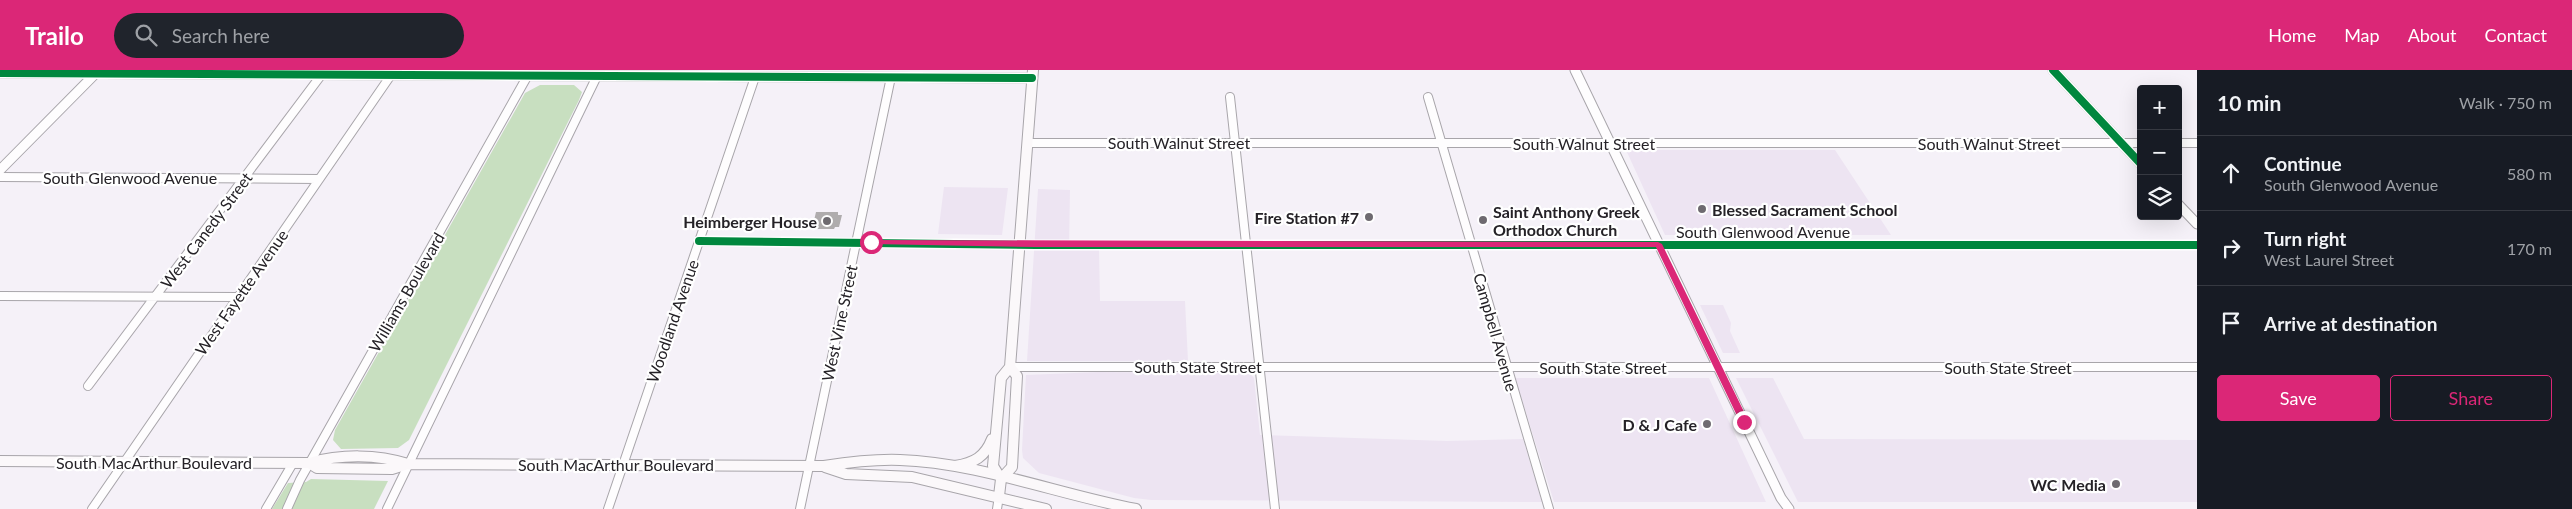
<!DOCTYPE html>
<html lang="en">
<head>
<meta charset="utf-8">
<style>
  body { margin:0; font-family:Lato,sans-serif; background:#20242c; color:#f1f3f6 }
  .controls { position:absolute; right:15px; top:15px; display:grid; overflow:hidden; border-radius:5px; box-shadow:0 5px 20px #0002 }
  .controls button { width:45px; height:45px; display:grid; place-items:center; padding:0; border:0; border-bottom:1px solid #363941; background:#171b24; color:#f1f3f6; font:25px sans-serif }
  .stop { position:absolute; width:15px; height:15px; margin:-11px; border:4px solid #db2777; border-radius:50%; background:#fff }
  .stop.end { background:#db2777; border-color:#fff; box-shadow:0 1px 5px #0008 }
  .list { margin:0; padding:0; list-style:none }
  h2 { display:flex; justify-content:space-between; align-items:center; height:65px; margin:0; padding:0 20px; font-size:21px }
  h2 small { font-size:16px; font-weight:400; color:#9ea1a6 }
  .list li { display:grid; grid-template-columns:32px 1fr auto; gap:15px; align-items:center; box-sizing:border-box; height:75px; padding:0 20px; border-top:1px solid #363941 }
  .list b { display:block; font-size:19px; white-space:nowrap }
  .list p { margin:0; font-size:16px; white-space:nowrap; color:#9ea1a6 }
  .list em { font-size:16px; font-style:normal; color:#9ea1a6 }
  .actions { display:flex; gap:10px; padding:15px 20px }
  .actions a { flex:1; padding:11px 0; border:1px solid #db2777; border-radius:5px; text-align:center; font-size:18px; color:#db2777 }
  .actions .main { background:#db2777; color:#fff }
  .icon { flex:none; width:28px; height:28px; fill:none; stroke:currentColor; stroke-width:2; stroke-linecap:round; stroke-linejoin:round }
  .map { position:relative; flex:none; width:2197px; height:439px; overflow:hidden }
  header { display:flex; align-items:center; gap:30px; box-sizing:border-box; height:70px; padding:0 25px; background:#db2777; color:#fff }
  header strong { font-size:24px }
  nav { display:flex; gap:28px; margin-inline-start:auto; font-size:18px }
  .search { width:350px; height:45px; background:#20242c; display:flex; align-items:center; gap:12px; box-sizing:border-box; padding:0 18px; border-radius:28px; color:#9ea1a6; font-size:19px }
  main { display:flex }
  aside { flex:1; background:#171b24 }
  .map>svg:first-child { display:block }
  .built { fill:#ede4f2 }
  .green { fill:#c8dfc0 }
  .building { fill:#afacad }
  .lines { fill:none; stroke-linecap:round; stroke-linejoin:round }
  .minor-casing { stroke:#a8a5aa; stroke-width:10 }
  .tertiary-casing { stroke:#a8a5aa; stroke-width:11 }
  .secondary-casing { stroke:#a8a5aa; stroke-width:12 }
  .minor { stroke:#fefdfe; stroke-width:8 }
  .tertiary { stroke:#fefdfe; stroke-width:9 }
  .secondary { stroke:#fbf8fa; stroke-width:10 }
  .cycleway-casing { stroke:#fff; stroke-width:11 }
  .cycleway { stroke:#00873e; stroke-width:8 }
  .route { fill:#db2777 }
  .poi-dot { fill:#6e6a70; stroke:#fff; stroke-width:2 }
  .labels { text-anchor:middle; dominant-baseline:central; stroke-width:4.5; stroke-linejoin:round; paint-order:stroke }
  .street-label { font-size:16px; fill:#252227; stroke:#fff }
  .poi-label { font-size:16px; font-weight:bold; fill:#252227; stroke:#fff; text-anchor:end }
</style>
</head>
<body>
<header>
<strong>Trailo</strong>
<div class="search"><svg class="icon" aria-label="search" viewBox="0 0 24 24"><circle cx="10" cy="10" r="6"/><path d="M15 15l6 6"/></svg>Search here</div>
<nav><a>Home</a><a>Map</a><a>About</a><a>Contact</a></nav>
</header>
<main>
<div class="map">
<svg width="2197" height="439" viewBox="0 0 2197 439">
  <rect width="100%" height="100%" fill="#f5f1f8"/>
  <!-- built -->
  <path class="built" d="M1626 80H1835L1891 165H1665Z
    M944 117 1008 118 1002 165 938 164Z
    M1038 119 1070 120 1069 179H1099L1100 231H1185L1188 291H1027Z
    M1700 235H1723L1731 253 1730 261 1740 283H1723Z
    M1098 302 1250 303 1254 308 1260 365 1447 371 1523 369 1542 432 1151 430 1134 428 1039 403 1023 388 1022 380 1026 305Z
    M1515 308H1709L1766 432H1554Z
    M1736 308H1773L1804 369 2197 370V432H1798Z"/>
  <!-- green -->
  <path class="green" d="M540 15H574L582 22 579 30 409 370 398 378 341 379 333 370 335 360 525 23Z
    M311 409 388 411 374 439H272L288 413 306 412Z"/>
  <!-- building -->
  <path class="building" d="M816 142H838V145H842L839 157H835L834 159H812Z"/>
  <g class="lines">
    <defs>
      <path id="minor" d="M1230 27 1275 439
        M1428 27 1549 439
        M1027 73H2141
        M2178 73H2197
        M0 107 319 109
        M699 171 1036 175H2197
        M0 226 238 227
        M1010 297H2197
        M88 316 325 0
        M92 439 391 5
        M266 439 293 393
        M287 439 300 410 528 5
        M387 439 597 6
        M608 439 755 7
        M800 439 891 7
        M997 439 999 426"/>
      <path id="tertiary" d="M1575 0 1781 428 1789 439
        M2053 0 2141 94
        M0 3 1032 8
        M0 100 97 2
        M2178 134 2197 154"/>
      <path id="secondary" d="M0 391 309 393C341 384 377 384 408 394
        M309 393 317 398 392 399 408 394 824 396C850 392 874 389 900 390 975 392 1061 425 1136 439
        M955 396C974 393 985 387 992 369
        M825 397 846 404 912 407 1046 439
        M1001 409 993 396 1001 308 1010 297 1033 0
        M999 426 1001 409 1012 397 1017 306 1010 297"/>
    </defs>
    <!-- minor casing -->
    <use href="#minor" class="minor-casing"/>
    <!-- tertiary casing -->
    <use href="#tertiary" class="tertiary-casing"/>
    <!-- secondary casing -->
    <use href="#secondary" class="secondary-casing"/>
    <!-- minor -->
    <use href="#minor" class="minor"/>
    <!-- tertiary -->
    <use href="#tertiary" class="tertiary"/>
    <!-- secondary -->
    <use href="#secondary" class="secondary"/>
    <defs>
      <path id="cycleway" d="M2053 0 2141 94
        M0 3 1032 8
        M699 171 1036 175H2197"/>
    </defs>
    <!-- cycleway casing -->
    <use href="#cycleway" class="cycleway-casing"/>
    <!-- cycleway -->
    <use href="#cycleway" class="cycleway"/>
  </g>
  <!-- route -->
  <path class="route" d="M868 170 1658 172 1662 174 1749 352 1744 355 1741 354 1656 177H1036L871 174 867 172Z"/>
  <!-- markers -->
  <g class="poi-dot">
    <circle cx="1702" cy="139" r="5"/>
    <circle cx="1369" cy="147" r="5"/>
    <circle cx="1483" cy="150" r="5"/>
    <circle cx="827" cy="151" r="5"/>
    <circle cx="1707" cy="354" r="5"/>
    <circle cx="2116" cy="414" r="5"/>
  </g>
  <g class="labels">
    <!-- street labels -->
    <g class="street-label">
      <text x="1179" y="72">South Walnut Street</text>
      <text x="1584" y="73">South Walnut Street</text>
      <text x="1989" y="73">South Walnut Street</text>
      <text x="130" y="107">South Glenwood Avenue</text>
      <text transform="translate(206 160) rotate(-53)">West Canedy Street</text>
      <text x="1763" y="161">South Glenwood Avenue</text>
      <text transform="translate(241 222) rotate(-55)">West Fayette Avenue</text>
      <text transform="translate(406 222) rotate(-60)">Williams Boulevard</text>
      <text transform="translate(672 251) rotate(-71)">Woodland Avenue</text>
      <text transform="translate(839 253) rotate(-78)">West Vine Street</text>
      <text transform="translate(1496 262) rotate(74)">Campbell Avenue</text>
      <text x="1198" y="296">South State Street</text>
      <text x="1603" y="297">South State Street</text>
      <text x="2008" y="297">South State Street</text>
      <text x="154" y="392">South MacArthur Boulevard</text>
      <text x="616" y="394">South MacArthur Boulevard</text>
    </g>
    <!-- poi labels -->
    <g class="poi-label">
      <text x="1712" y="139" text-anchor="start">Blessed Sacrament School</text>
      <text x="1493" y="141" text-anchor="start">Saint Anthony Greek<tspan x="1493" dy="18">Orthodox Church</tspan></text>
      <text x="1359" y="147">Fire Station #7</text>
      <text x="817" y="151">Heimberger House</text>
      <text x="1697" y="354">D &amp; J Cafe</text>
      <text x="2106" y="414">WC Media</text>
    </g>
  </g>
</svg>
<div class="controls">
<button>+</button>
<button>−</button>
<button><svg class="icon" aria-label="layers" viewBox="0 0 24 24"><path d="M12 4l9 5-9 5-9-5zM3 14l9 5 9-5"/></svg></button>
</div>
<div class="stop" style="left:871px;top:172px"></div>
<div class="stop end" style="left:1744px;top:352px"></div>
</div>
<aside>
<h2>10 min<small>Walk · 750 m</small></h2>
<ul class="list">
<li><svg class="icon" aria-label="ahead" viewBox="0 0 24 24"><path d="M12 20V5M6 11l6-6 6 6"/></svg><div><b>Continue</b><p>South Glenwood Avenue</p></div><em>580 m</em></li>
<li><svg class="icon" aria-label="right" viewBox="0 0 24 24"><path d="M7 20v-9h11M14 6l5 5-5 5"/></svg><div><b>Turn right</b><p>West Laurel Street</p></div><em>170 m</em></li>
<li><svg class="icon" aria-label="arrive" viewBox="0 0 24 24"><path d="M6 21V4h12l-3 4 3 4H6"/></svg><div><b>Arrive at destination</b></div></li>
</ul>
<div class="actions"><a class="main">Save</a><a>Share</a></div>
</aside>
</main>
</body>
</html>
